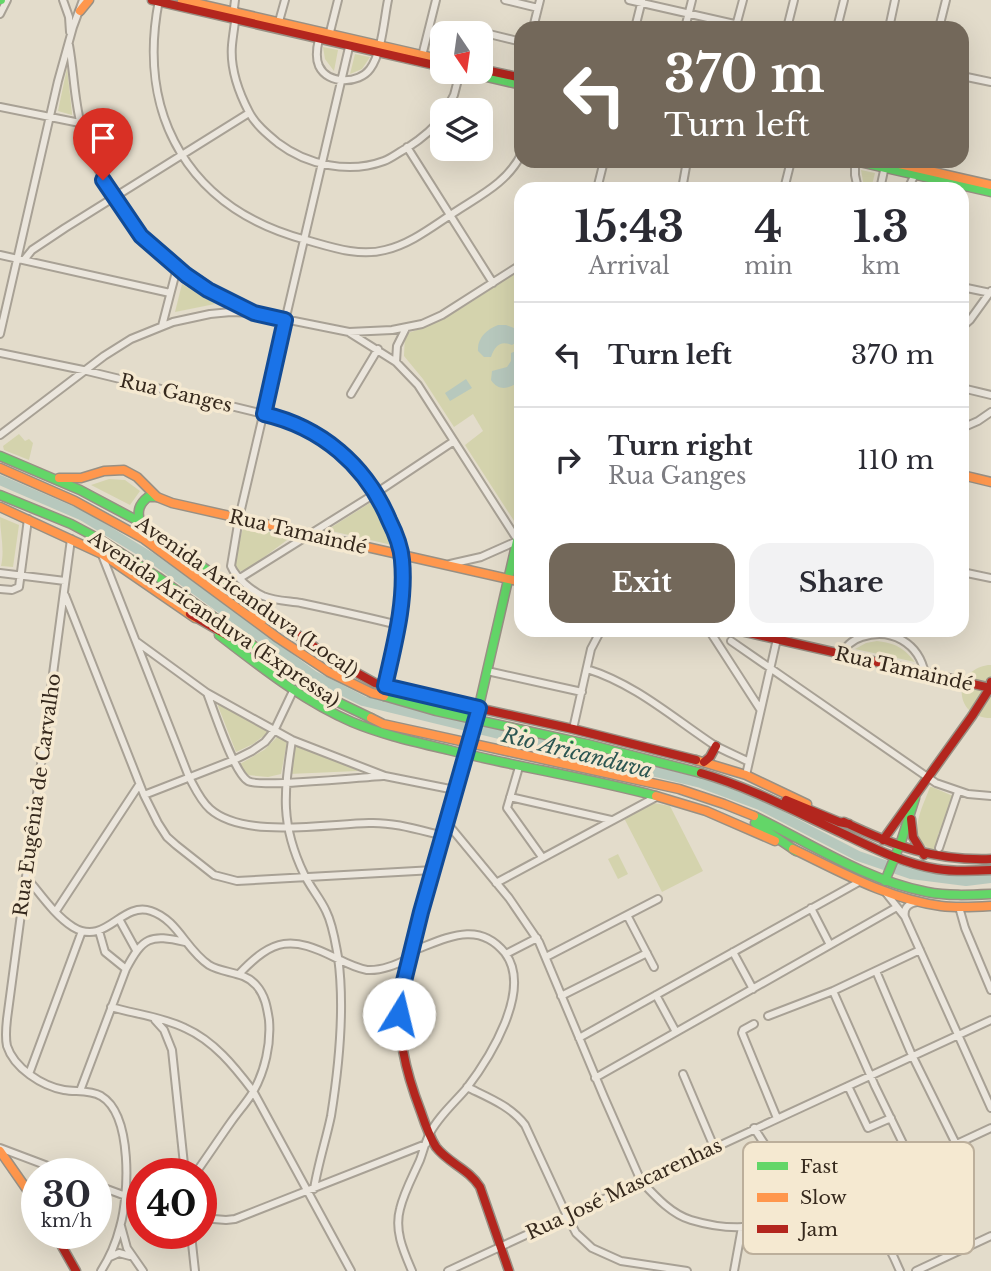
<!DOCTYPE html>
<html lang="en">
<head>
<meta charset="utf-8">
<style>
	:root { --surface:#fff; --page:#f2f2f3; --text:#2b2b33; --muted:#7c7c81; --line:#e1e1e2; --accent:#73685a }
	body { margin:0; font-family:"Libre Baskerville",serif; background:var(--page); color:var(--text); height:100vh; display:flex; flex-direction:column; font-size:26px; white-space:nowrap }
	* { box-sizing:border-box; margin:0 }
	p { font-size:23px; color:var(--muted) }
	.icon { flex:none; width:38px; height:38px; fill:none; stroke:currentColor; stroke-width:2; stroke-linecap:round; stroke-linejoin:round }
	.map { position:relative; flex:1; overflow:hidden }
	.panel { position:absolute; left:514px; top:182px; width:455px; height:455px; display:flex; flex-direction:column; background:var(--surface); border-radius:21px; box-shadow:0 7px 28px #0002 }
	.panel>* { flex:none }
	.top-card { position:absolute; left:514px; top:21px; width:455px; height:147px; border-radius:21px; box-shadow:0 7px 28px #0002; background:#73685a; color:#fff; overflow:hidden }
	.needle { width:46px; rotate:167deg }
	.buttons { position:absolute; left:430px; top:21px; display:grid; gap:14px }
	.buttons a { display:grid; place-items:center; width:63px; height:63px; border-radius:14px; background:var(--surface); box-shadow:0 7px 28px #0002; font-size:35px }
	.speed { position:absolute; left:21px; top:1158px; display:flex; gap:14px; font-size:35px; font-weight:700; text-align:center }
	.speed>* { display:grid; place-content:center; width:91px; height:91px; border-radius:50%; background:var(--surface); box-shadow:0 7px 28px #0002; line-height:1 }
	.speed small { font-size:18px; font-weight:400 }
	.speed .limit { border:10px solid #d22; background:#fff; color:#111 }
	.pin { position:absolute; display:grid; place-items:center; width:60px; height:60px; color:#fff; margin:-72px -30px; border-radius:50% 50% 50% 0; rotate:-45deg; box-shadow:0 0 7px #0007 }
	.pin .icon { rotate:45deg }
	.me { position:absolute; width:77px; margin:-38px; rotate:9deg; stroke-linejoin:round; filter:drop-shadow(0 0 5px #0008) }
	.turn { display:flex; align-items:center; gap:24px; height:147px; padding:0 35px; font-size:32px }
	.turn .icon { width:91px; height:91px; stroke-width:2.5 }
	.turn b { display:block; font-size:49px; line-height:60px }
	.eta { display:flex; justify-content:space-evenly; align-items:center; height:119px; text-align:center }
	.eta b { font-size:42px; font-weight:700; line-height:49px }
	.button { display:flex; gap:14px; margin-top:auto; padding:14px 35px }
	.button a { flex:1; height:80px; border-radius:21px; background:var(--accent); color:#fff; font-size:28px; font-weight:700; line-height:80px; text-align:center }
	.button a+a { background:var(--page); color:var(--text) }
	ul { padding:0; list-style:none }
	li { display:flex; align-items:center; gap:21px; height:105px; padding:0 35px; border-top:2px solid var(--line) }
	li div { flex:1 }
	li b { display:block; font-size:26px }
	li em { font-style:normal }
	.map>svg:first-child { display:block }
	.green { fill:#d4d3ad }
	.water { fill:#b7c8bd }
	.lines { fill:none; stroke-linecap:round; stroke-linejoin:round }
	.river { stroke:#b7c8bd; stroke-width:10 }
	.street-casing { stroke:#a8a195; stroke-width:10 }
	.fast-casing { stroke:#989084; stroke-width:11 }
	.slow-casing { stroke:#989084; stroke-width:11 }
	.jam-casing { stroke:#989084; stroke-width:11 }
	.street { stroke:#ebe6dd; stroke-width:6 }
	.fast { stroke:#63d668; stroke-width:8 }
	.slow { stroke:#ff974d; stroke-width:8 }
	.jam { stroke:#b3261e; stroke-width:8 }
	.route-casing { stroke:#114b97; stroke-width:18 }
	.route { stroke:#1a73e8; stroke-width:12 }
	.labels { text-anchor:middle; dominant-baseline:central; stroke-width:7; stroke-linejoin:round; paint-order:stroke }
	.street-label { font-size:19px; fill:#36291d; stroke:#f5e9d1 }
	.water-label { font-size:21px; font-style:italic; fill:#2c5652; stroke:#f5e9d1 }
	.key { fill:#f5e9d1; stroke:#bcaf9b; stroke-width:2 }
	.key-label { font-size:19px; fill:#36291d }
</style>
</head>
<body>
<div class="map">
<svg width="991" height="1271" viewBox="0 0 991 1271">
	<rect width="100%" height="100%" fill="#e3dccb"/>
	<!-- green -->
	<path class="green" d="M323,47L338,50L334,71L325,59Z
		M355,54L370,57L362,69L350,74Z
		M67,68L72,113V115L58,111Z
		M861,170L875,173L871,189H865L864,187Z
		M521,269V526L516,524L465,445L483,431L473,414L454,427L423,379L404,356L405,334C447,322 484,293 521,269Z
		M182,284L215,304L175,312Z
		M19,434L25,441L29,439L33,443L29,460L4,450L3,446Z
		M109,479L125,480L140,491L130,505L91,485Z
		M373,501L381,515L392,545L327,530Z
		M0,517L19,525L13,567L1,566C5,549 0,533 0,517Z
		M247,527L291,537L247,570L239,571L236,570L234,563L243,528Z
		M877,641C895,643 904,648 915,662L855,649L866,643Z
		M988,665H991V718C954,718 951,671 988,665Z
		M219,703L270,731L253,744L236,752L218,706Z
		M277,737L287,742L281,774L268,777L247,775L240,764L264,750Z
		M295,745L358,769L357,771L289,774Z
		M930,787H932L953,796L943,827L938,834L940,838L936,851C903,841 922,809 930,787Z
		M654,803L670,806L703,871L662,892L624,818Z
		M618,854L628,874L618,879L608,859Z"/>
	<!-- water -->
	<path class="water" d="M498,325H506L514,328C519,334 519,342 512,345C500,340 495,346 491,357H484L478,351C477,338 487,329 498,325Z
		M516,351L521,353V379C513,388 499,393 491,380L492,371L507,367L511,361V353Z
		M466,379L472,388L450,401L445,393Z"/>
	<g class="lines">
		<!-- river -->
		<path class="river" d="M0,480L83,516L152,558L314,676L363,701L701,783L760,805L858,856L911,874L966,881L991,878"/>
		<!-- street casing -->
		<g class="street-casing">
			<path id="street" d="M63,0L69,17L70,32
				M159,0C136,117 190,209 306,240C331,247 359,257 385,250C411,244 433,226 455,212C481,195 508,182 522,153
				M235,0L234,8L236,13C235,24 233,34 232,45C230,68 238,91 249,112C255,124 267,134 278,143C307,165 349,174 384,161C392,158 399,152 407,148C421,139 433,130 443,116
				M505,0L538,8
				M629,0L752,28
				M0,14L7,0
				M278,25L285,0
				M736,26L743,0
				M533,28L540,0
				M635,28L642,0
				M685,28L692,0
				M787,28L794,0
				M837,28L844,0
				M889,28L895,0
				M939,28L946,0
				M485,33L522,42
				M329,36L338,0
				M319,39C317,47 315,57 319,66C328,85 359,84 370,69C382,53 384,19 388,0
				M350,43L239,518L231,566C236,578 252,591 263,596C275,601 289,601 301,603C334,610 367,617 398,625
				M69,45C74,72 74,99 81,125C88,152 100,175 115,198C122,210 130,223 139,234C168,268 209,292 249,310
				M421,60L436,0
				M962,76L991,82
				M0,107L80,123
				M446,110L454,95L460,72
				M407,147L493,283
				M855,161V175L858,189
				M597,189L604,161
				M682,189L687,161
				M784,189L791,161
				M880,189L885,166
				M908,189L916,172
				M0,255L170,293
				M24,260L32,250L65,228L249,113
				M962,287L991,293
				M162,326L177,268
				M962,327L970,320L991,291
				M350,333L396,362L418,385L522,547
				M0,334L58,81L73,27L83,0
				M0,353L83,370L276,417L296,424L317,435L353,463L366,478L376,493L391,524L401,555L403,600L401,612L385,686
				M396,362L397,346L406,328
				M962,388L991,395
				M351,394L378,349
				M962,428L978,421L991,412
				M0,435L104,356L131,339L173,322L210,314L231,312L254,313L349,332L392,330L422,324L442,315L522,264
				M71,539L7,1019C6,1028 5,1037 7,1046C14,1068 42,1086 64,1090C76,1092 90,1090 101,1096C133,1115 129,1196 120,1227C116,1243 110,1257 101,1271
				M102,555L189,777C195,788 200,800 210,809C244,839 325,824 369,823C394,822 419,830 444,836
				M450,564L481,557L517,541
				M962,572L991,578
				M0,573L65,581
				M240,578L376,493L454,441
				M0,589L12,590L19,587L28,519
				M65,595L144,795L158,823L167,837L176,845L214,875L237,881L434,870
				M709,630L760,709
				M731,641L936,783L968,794L991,796
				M137,642L207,693L292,740L385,776L455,790
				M842,656C845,646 852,640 862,637C891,627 919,643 925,674
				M587,669C635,684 672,717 714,745C725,751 737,756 749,762
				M487,671L582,692
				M207,693C214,711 234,773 248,781C259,788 363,777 383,776
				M573,729L591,649L601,630
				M292,740C284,793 280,824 304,874C310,887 320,898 326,911C333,925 335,941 338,957C345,1007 339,1066 331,1116C326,1140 318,1164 314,1189
				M519,767L507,808L542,857
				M746,775L779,630
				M144,795L234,760L252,751L265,742L274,731L294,689
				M510,797L611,820
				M447,823L509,898L539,942L604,1097L641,1181C655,1196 671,1214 691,1220C711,1226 735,1229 755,1226C796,1219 837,1199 875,1182C913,1164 952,1146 991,1128
				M939,848L958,792
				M26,877C40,893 54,915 73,927C106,947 121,901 151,911C178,920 186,950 209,965C224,974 244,971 256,985C265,995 267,1007 269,1020C271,1044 265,1071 253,1092C247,1102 238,1112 231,1122C219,1139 207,1157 195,1174
				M496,883L656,797
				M886,893L905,917L991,1108
				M959,907L965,928L991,990
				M811,908L830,945
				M56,911L139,785
				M627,915L654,967
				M905,917C903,908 909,903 917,902
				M119,919L136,950
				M99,931L105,952L126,969
				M412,951C445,939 478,919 505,953C533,990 489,1059 466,1089C454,1103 437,1118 429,1135C425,1143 423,1152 420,1160C413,1176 404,1192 400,1209C394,1231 404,1252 412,1271
				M733,952L753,989
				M506,954L537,938
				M546,957L658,899
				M876,971L911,1053L956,1144
				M239,974C274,937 292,936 336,958C346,963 356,968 367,970C382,971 397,964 410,958
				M833,991L875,1086L913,1164
				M656,995L676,1032
				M561,996L647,953
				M111,1007C135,1014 163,1017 185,1028C214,1041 234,1066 253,1091L351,1271
				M768,1016L833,991L920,950
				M155,1020L164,1030L172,1050L185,1174
				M754,1024L743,1030L742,1033L777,1118
				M579,1038L859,882
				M29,1074L82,931
				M683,1074L714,1147
				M595,1078L897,907
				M848,1086L868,1128L891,1118
				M467,1087C487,1097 511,1106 525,1125L567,1216L576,1233L592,1248L621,1261L687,1271
				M80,1091L126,969C143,937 150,934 185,942
				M754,1128L782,1171L787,1217
				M0,1148L69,1174
				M925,1159L937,1185
				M808,1165L838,1199
				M96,1185L142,1202
				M911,1196L963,1171
				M807,1211C836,1215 869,1223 887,1246C893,1253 896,1263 900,1271
				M201,1218L226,1220L235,1219L426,1144
				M959,1221L970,1245
				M951,1224L966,1218
				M121,1226L127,1248L143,1271
				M191,1234L195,1271
				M110,1257L119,1253L130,1256
				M448,1271L991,1020
				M734,1271L742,1227
				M916,1271L991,1236"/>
		</g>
		<!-- fast casing -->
		<g class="fast-casing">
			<path id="fast" d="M0,0H1
				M465,72L522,85
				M855,161L991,192
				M0,456L80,490L140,522L274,618
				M0,495L71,524L101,540L158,577L321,694L371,718
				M140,522C137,511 139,504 148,497H157
				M219,635C261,667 303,701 352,722C383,735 416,742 449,750C518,767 588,778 656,796
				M384,696L436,711L587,744L701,773
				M473,732L517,541L522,538
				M754,816C810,843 865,880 927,892C948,896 969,895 991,894
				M755,823L796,851
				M885,881L901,842L915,798"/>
		</g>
		<!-- slow casing -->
		<g class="slow-casing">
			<path id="slow" d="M182,0L443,60
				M80,11L89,0
				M886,161L991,185
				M0,468L75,501L144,539L278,638L329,672L372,693L384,696
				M962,475L991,482
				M59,478H81L104,471L124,470L137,477L157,497L172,503L522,582
				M0,507L102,554L195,618
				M251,602L253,610L264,619
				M371,718L383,724L679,789L724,804L754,816
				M696,760L746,775L807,804
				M656,796L706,811L775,841
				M793,849C841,872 888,899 941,906C958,908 974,907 991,906
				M402,989L456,788L473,732
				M0,1151L37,1204"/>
		</g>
		<!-- jam casing -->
		<g class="jam-casing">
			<path id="jam" d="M152,0L443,67
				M481,69L522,78
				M190,614L230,637
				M274,618L330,658L375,683L406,692L573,729L696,760
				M736,630L991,688
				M704,762L710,757L716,746
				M701,773C752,788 798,813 846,835C875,849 905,864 937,869C955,872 973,871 991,870
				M786,800L839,822L849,824
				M911,819L913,837L924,855
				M844,822C894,846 935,861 991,859
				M883,840L972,716L990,688L991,682
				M402,989C396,1034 405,1070 421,1112C425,1124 429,1136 436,1147C448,1163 469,1169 480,1187L509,1271
				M55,1234L76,1271"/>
		</g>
		<!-- street -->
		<use href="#street" class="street"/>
		<!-- fast -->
		<use href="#fast" class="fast"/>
		<!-- slow -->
		<use href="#slow" class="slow"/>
		<!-- jam -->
		<use href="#jam" class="jam"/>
	</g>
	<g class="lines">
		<!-- route casing -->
		<g class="route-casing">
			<path id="route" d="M103,180L141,236L186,275L208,290L254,313L285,320L264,414C321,427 366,465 389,520C395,532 401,546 402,560C406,603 394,645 385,686L479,708L421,912L403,985L399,1014"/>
		</g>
		<!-- route -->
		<use href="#route" class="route"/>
	</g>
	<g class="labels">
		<!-- street labels -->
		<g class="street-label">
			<text transform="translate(176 393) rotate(13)">Rua Ganges</text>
			<text transform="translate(298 532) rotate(13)">Rua Tamaindé</text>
			<text transform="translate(247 597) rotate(35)">Avenida Aricanduva (Local)</text>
			<text transform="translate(214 619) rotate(34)">Avenida Aricanduva (Expressa)</text>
			<text transform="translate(904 669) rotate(13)">Rua Tamaindé</text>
			<text transform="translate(37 795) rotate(-82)">Rua Eugênia de Carvalho</text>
			<text transform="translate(624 1189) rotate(-25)">Rua José Mascarenhas</text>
		</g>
		<!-- water labels -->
		<g class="water-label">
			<text transform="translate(577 753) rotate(14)">Rio Aricanduva</text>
		</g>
	</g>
	<!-- legend -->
	<rect x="743" y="1142" width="231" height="112" rx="10" class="key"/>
	<rect x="757" y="1162" width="31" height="8" fill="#63d668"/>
	<rect x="757" y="1193" width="31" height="9" fill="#ff974d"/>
	<rect x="757" y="1225" width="31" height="8" fill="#b3261e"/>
	<g class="key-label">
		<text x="800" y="1173">Fast</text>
		<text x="800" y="1204">Slow</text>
		<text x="800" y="1236">Jam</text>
	</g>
</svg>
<div class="buttons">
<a><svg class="needle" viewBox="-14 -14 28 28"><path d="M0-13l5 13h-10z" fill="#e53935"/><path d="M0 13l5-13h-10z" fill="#7c7c81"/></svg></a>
<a><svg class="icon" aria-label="layers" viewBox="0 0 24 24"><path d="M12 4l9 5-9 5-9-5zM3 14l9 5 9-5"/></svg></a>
</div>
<div class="speed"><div>30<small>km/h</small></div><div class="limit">40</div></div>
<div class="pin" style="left:103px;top:180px;background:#d93025"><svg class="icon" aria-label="arrive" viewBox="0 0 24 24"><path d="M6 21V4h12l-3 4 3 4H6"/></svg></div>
<svg class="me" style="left:399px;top:1014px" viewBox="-20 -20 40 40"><circle r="19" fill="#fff"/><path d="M0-13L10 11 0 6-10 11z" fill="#1a73e8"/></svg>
<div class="top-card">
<div class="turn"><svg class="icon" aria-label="left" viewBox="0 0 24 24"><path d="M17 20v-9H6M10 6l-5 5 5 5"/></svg><div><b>370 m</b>Turn left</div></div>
</div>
<section class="panel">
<div class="eta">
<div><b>15:43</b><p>Arrival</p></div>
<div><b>4</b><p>min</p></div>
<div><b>1.3</b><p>km</p></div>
</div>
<ul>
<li><svg class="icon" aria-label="left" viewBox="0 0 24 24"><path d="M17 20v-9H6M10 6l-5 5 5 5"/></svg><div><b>Turn left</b></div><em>370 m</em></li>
<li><svg class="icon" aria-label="right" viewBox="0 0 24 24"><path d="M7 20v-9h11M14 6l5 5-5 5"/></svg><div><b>Turn right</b><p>Rua Ganges</p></div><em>110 m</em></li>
</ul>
<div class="button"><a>Exit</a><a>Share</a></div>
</section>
</div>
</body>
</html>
